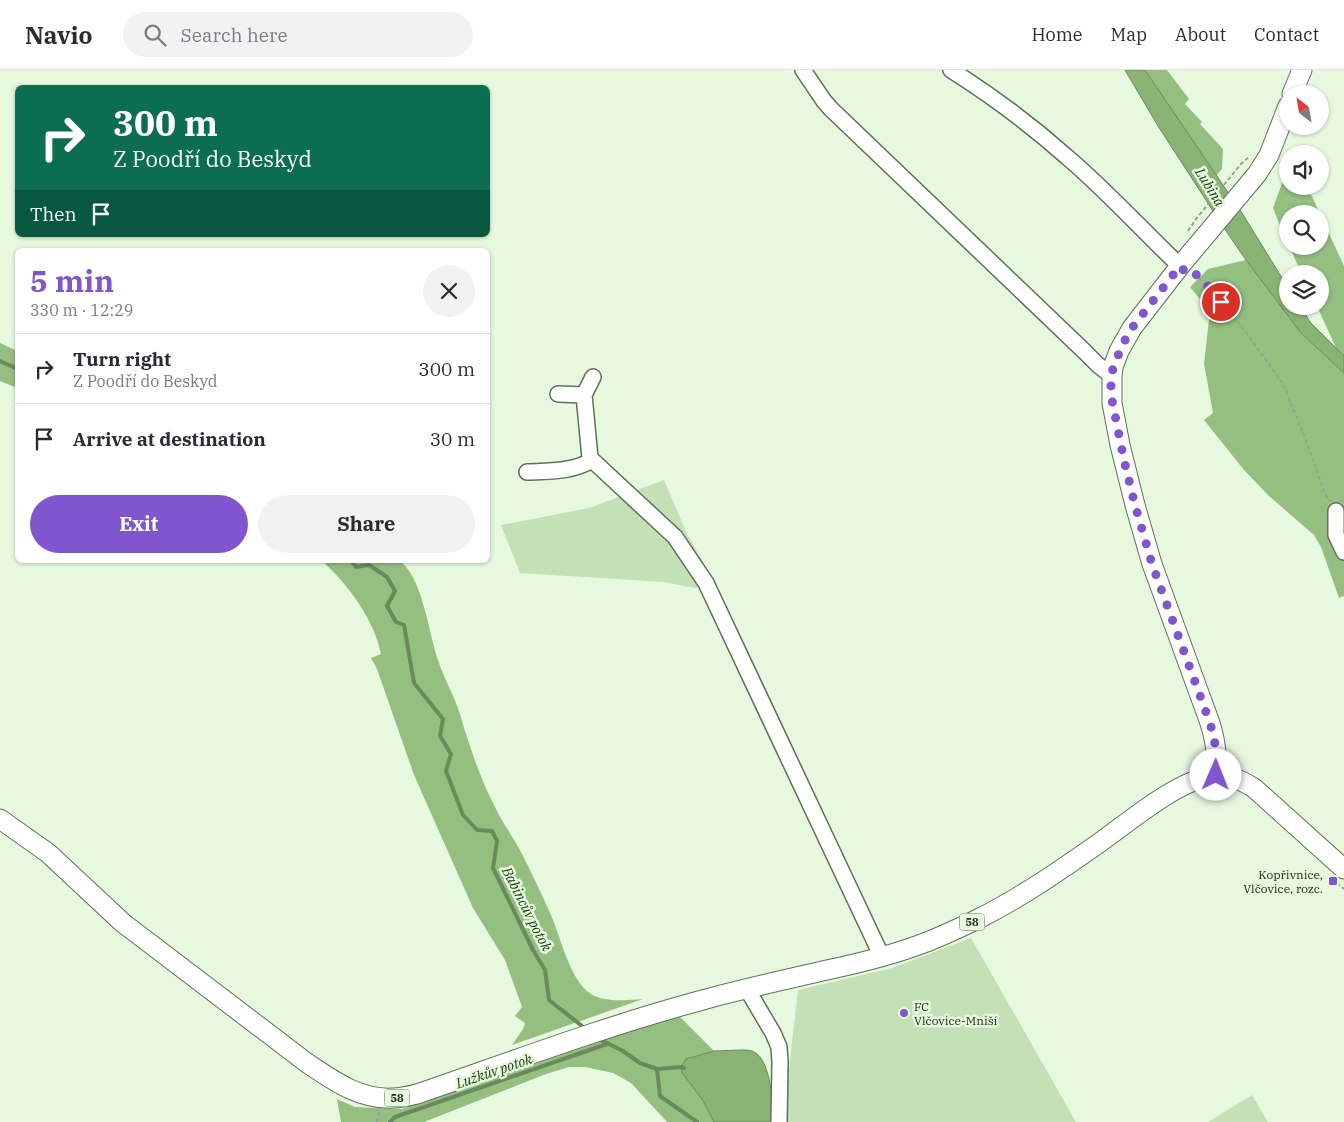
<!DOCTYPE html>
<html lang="en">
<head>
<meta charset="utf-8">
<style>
	:root { --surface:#fff; --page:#f2f2f3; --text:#2b2b33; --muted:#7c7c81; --line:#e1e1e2; --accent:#8055ce }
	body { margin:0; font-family:"IBM Plex Serif",serif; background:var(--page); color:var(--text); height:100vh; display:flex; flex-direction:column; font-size:19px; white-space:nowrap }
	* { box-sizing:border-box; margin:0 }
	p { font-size:16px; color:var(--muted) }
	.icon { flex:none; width:28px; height:28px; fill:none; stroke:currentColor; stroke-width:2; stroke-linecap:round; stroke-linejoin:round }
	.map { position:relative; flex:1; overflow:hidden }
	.panel { position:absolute; left:15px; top:178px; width:475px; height:315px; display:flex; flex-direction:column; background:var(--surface); border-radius:8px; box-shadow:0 1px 4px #0004 }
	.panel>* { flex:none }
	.hud { position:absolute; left:15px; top:15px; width:475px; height:152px; border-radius:8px; box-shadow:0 1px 4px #0004; background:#0b6e4f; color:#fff; overflow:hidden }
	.needle { width:32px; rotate:329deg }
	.buttons { position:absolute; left:1279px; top:15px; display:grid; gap:10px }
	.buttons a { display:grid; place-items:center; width:50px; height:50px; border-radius:50%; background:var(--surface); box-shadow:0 1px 4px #0004; font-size:25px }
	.pin { position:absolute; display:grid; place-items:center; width:42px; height:42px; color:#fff; margin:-21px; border:2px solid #fff; border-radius:50%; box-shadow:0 1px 5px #0007 }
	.me { position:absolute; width:55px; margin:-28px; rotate:1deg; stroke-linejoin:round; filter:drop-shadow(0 0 4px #0008) }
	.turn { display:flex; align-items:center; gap:18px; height:105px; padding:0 15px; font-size:22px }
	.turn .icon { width:65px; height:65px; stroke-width:2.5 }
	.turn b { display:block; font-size:35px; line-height:42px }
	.then { display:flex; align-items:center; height:48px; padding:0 15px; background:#0003; gap:10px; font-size:19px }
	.round { display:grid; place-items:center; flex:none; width:52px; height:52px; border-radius:26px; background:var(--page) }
	.overview { display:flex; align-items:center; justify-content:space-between; height:85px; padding:0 15px }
	h1 { font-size:30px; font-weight:700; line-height:38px; color:var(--accent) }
	.primary-button { display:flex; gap:10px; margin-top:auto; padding:10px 15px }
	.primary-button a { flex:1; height:58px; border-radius:30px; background:var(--accent); color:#fff; font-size:20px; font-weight:700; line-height:58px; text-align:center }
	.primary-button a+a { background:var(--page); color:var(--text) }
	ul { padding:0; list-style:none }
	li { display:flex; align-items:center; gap:15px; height:70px; padding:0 15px; border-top:1px solid var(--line) }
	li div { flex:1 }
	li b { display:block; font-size:19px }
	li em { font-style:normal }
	header { display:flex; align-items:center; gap:30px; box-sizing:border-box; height:70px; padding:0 25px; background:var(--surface); border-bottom:1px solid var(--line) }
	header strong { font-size:24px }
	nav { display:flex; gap:28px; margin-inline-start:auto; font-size:18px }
	.search { width:350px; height:45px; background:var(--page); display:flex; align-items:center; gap:12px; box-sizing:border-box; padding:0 18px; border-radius:28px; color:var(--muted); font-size:19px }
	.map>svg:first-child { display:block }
	.green { fill:#c3e0b6 }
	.forest { fill:#94bf80 }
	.water { fill:#88b375; stroke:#6a8a5c }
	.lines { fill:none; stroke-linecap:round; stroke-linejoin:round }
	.stream { stroke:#6a8a5c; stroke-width:4 }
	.minor-casing { stroke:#5f7058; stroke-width:18 }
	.major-casing { stroke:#5f7058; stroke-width:21 }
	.path { stroke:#96a490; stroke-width:2; stroke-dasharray:4 2.5; stroke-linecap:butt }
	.minor { stroke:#fff; stroke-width:15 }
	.major { stroke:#fff; stroke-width:19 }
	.route { stroke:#8055ce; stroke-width:9; stroke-dasharray:0 16.2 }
	.poi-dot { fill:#8055ce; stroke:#e6f9de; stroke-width:2 }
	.labels { text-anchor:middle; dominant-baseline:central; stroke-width:5; stroke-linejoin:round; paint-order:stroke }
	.shield { fill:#e6f9de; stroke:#5e695a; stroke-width:1 }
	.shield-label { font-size:11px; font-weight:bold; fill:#242b21 }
	.poi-label { font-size:12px; fill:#242b21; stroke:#e6f9de; text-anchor:end }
	.water-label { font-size:14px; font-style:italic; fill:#203d11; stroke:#e6f9de }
</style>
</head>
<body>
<header>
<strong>Navio</strong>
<div class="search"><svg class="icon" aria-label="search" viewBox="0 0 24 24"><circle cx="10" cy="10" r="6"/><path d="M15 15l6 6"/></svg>Search here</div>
<nav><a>Home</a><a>Map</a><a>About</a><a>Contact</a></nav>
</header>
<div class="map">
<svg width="1344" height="1052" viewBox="0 0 1344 1052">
	<rect width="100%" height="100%" fill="#e6f9de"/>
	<!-- green -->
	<path class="green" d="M664,410L687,464L715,514L695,518L664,512L520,503L501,455L589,438Z
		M971,868L1076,1052H783L798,920L892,898Z
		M1252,1025L1268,1052H1208Z"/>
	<!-- forest -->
	<path class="forest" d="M1145,0H1167L1189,29L1185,34L1202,52L1200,54L1223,79L1222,99L1216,106Z
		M1286,102L1287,104L1288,116H1301L1312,126L1320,144H1288L1287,173L1273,138Z
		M1320,144L1344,196V286L1336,278L1317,236H1320V204H1302L1289,176H1320Z
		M1246,190L1301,263L1344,303V526L1339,528L1321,477L1314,465L1269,426L1244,400L1204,350L1213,343L1204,294L1210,241L1190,217L1208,199Z
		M0,273L17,281V318L0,311Z
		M321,490H398C422,503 429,565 438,590C443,606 452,622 458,638C461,647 463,655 466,664C474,689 483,714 495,737C502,752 512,765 520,780C531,801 541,823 551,845C561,868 570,911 591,924C606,933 626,930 643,929L512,975L523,959L525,953L515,946L522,937L505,890L473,838L414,705L377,599L371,588L381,584C374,549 347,513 321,490Z
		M679,946L714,981L686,989L702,1029L714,1052H667L631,1013L613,1003L585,997H569L546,1004L424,1052H341L337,1029L355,1037L402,1039L623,962Z"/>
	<!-- water -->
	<path class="water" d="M1125,0H1145L1242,143L1287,216L1288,236H1300L1310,252L1344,286V303L1301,263L1246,190L1224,158L1158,56Z
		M743,980C746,980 751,980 754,982C771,990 773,1035 774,1052H714L702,1029L682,1003L681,997L686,989L714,981Z"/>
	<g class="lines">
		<!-- stream -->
		<path class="stream" d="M0,291L18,299
			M351,490L356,497L369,495L387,507L395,521L387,536L396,552L404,555L414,613L443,649L440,666L451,684L446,701L463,745L477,760L492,761L497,771L493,798L533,880L545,900L549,930L582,956
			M597,968L623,981L640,993L657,999L660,1026L697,1052
			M657,999L681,997L684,998
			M390,1052L395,1047L607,974"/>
		<!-- minor casing -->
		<g class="minor-casing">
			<path id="minor" d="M803,0L824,31L831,39L1084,281L1098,295L1112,306
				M951,0C992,26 1031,55 1067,87C1107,121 1142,160 1180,196
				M593,307L584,325L590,388L675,467L706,513L882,887
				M558,324L584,325
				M527,402C549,401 573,402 592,390
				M1336,441V465L1344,482
				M747,919L773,963L779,977L780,992L779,1052"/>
		</g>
		<!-- major casing -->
		<g class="major-casing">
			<path id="major" d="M1292,24L1302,0
				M1216,705C1217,684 1216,673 1210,653L1152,494L1135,435L1120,375L1112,333V306L1113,297L1119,281L1132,258L1180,196L1257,104L1269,85L1288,36
				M0,749L48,783L123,853L307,993C334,1011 360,1030 393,1028C401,1028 409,1026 417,1024C510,992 603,957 699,931C741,919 784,910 827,900C860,893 893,885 924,873C943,866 961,857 978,849C1022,827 1062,799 1102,771C1131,750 1176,712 1211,706C1227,703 1241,710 1254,718L1344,799"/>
		</g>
		<!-- path -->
		<path class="path" d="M1188,161L1196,149L1241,94L1250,86
			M1195,203L1242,257L1283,314L1306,370L1325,424L1330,431
			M1337,813L1344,819
			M377,1052L379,1042"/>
		<!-- minor -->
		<use href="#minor" class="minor"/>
		<!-- major -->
		<use href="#major" class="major"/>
	</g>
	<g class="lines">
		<!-- route -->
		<path class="route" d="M1216,705C1217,685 1216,673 1210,653L1152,494L1135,435L1124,390L1111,325V314L1113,297L1124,272L1132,258L1180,196L1187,204L1192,202L1200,207L1221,232"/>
	</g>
	<!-- markers -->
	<g class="poi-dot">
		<rect x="1328" y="806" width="10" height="10" rx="2.5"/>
		<circle cx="904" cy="943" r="5"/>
	</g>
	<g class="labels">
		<!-- shield labels -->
		<g class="shield">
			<rect x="959.5" y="843.5" width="25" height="17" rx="4"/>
			<rect x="384.5" y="1019.5" width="25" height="17" rx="4"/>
		</g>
		<g class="shield-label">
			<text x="972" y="852">58</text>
			<text x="397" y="1028">58</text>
		</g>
		<!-- poi labels -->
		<g class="poi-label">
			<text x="1323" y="804">Kopřivnice,<tspan x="1323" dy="14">Vlčovice, rozc.</tspan></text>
			<text x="914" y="936" text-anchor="start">FC<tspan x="914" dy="14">Vlčovice-Mniší</tspan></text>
		</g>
		<!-- water labels -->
		<g class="water-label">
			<text transform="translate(1210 117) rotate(58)">Lubina</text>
			<text transform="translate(527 839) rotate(63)">Babincův potok</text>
			<text transform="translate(494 1001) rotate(-19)">Lužkův potok</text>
		</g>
	</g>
</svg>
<div class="buttons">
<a><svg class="needle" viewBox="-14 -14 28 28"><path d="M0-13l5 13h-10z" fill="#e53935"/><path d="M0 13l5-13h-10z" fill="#7c7c81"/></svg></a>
<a><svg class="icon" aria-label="sound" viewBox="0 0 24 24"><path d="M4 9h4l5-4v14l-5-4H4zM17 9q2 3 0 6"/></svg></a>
<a><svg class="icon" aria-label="search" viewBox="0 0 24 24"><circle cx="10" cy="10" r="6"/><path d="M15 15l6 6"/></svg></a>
<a><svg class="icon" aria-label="layers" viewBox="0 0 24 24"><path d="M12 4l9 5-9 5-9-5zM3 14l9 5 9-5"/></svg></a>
</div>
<div class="pin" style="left:1221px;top:232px;background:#d93025"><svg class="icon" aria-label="arrive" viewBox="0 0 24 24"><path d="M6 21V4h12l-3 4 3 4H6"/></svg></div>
<svg class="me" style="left:1216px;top:705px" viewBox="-20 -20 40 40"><circle r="19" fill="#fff"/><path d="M0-13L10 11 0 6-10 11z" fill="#8055ce"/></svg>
<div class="hud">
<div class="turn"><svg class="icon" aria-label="right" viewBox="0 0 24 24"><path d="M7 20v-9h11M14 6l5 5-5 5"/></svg><div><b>300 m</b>Z Poodří do Beskyd</div></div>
<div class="then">Then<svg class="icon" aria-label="arrive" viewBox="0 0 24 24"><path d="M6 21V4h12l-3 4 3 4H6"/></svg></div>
</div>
<section class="panel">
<div class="overview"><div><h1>5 min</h1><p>330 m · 12:29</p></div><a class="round"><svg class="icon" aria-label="close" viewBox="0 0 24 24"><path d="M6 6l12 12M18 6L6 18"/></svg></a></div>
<ul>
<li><svg class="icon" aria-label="right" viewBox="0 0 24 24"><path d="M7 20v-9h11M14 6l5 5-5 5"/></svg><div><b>Turn right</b><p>Z Poodří do Beskyd</p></div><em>300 m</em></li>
<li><svg class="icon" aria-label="arrive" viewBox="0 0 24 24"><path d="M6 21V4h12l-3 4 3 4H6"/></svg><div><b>Arrive at destination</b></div><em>30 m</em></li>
</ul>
<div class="primary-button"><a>Exit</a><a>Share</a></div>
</section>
</div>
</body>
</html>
